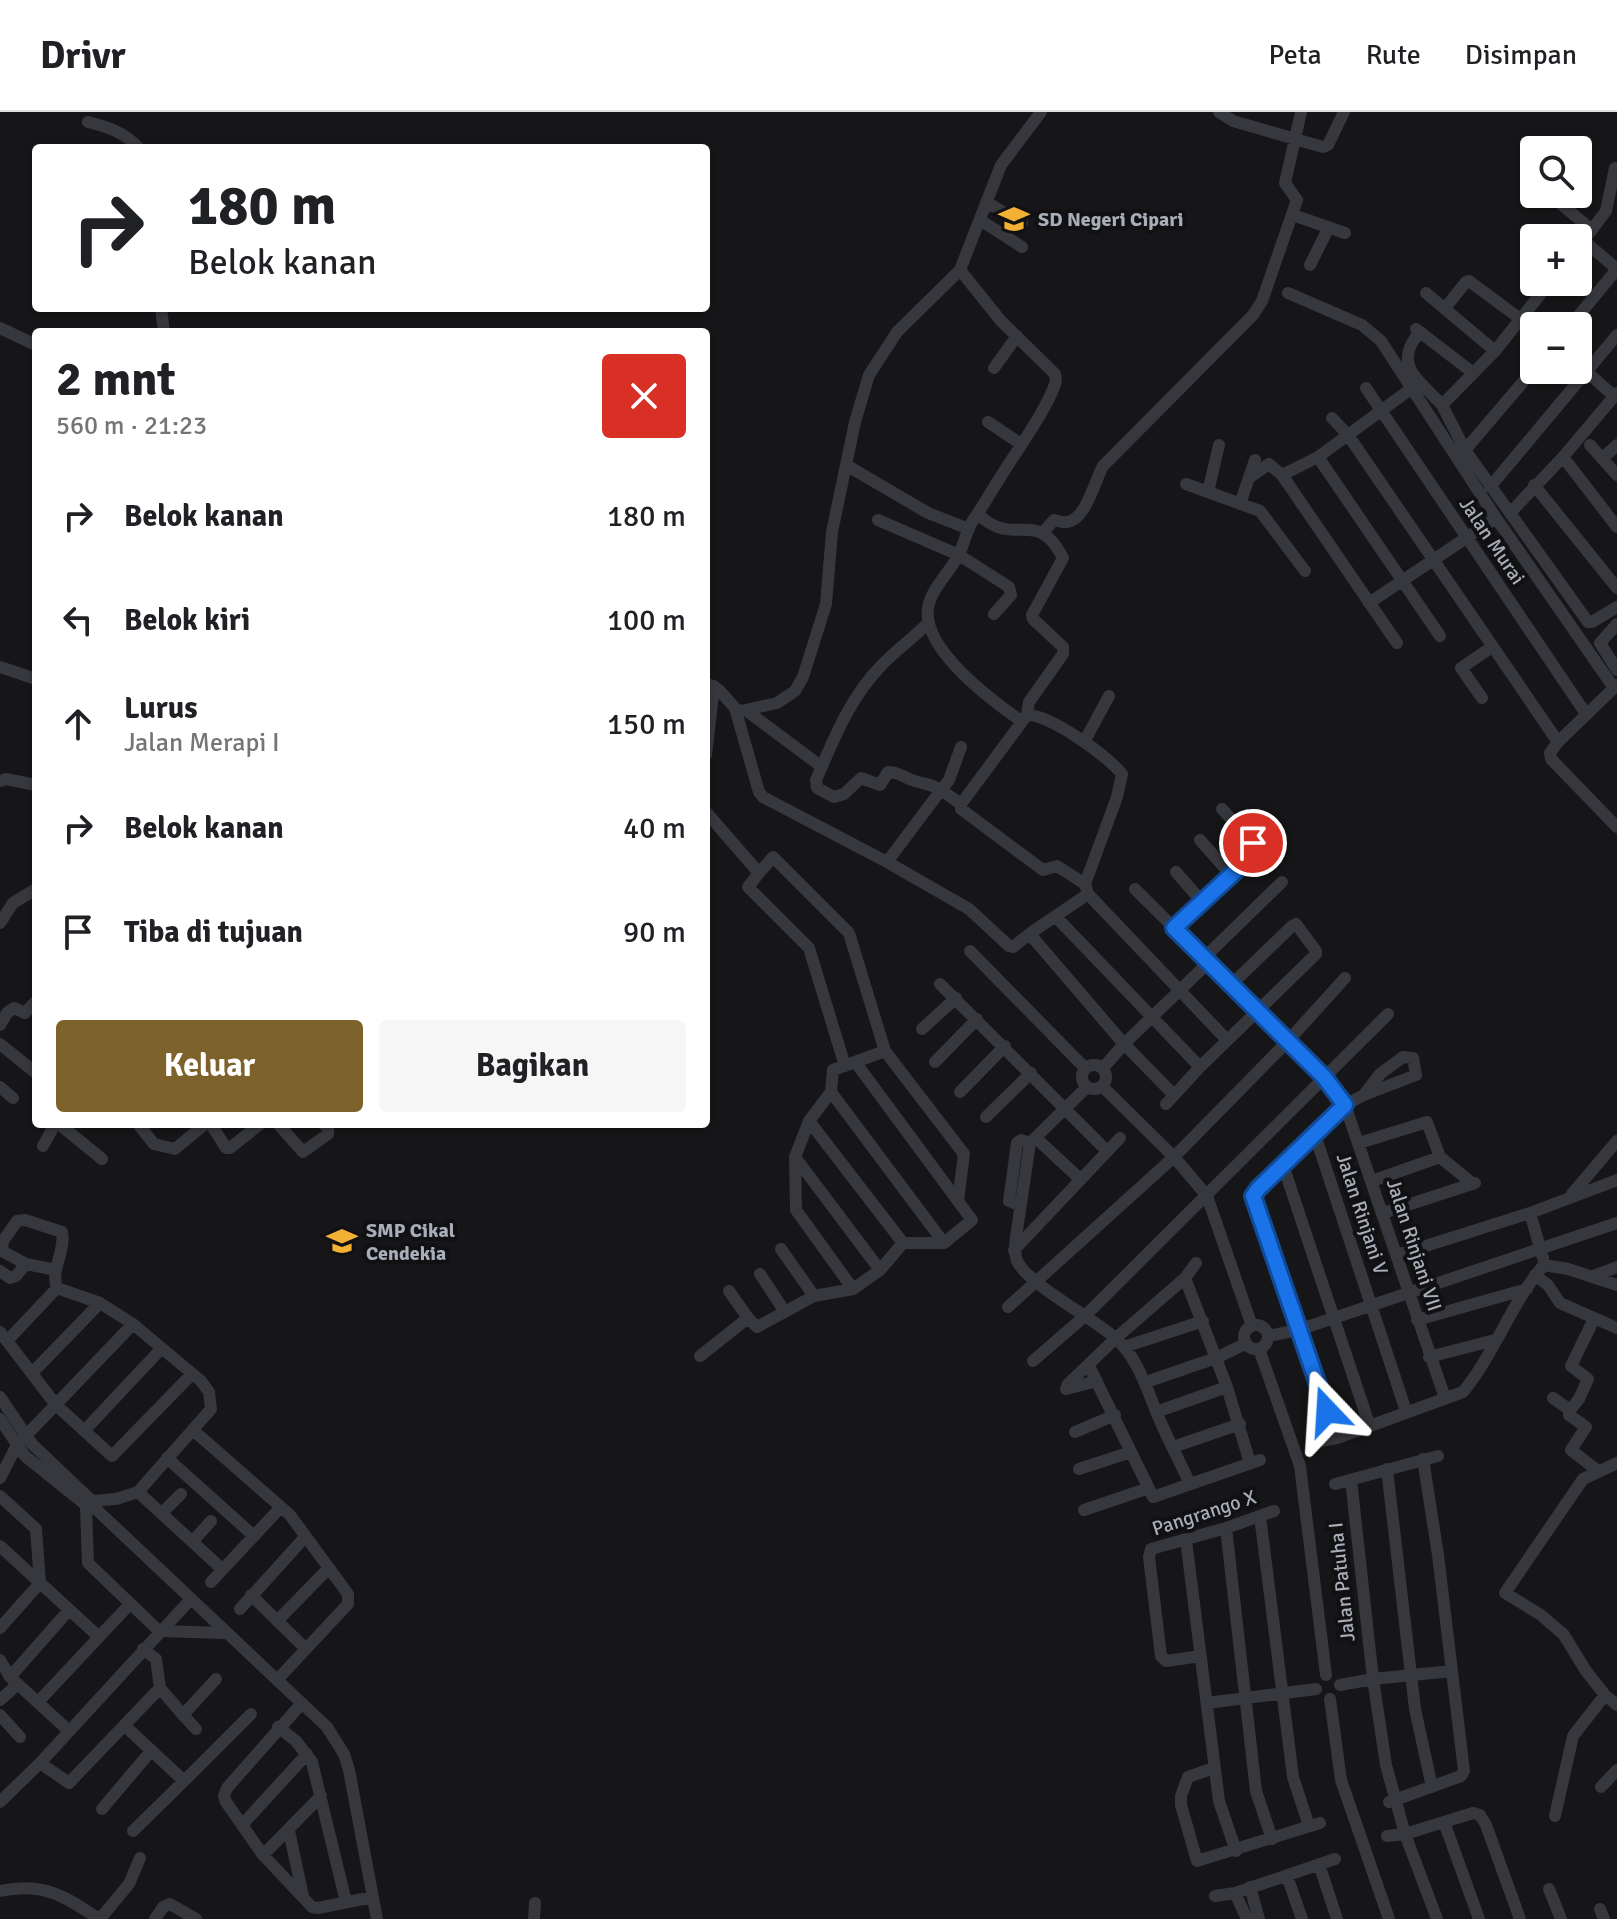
<!DOCTYPE html>
<html lang="id">
<head>
<meta charset="utf-8">
<style>
	:root { --surface:#fff; --page:#f6f6f6; --text:#202124; --muted:#757577; --line:#e0e0e0; --accent:#7e622b }
	body { margin:0; font-family:Signika,sans-serif; background:var(--page); color:var(--text); height:100vh; display:flex; flex-direction:column; font-size:30px; white-space:nowrap }
	* { box-sizing:border-box; margin:0 }
	p { font-size:26px; color:var(--muted) }
	.icon { flex:none; width:44px; height:44px; fill:none; stroke:currentColor; stroke-width:2; stroke-linecap:round; stroke-linejoin:round }
	.map { position:relative; flex:1; overflow:hidden }
	.side { position:absolute; left:32px; top:216px; width:678px; height:800px; display:flex; flex-direction:column; background:var(--surface); border-radius:8px; box-shadow:0 2px 6px #0004 }
	.side>* { flex:none }
	.banner { position:absolute; left:32px; top:32px; width:678px; height:168px; border-radius:8px; box-shadow:0 2px 6px #0004; background:#fff; color:var(--text); overflow:hidden }
	.fabs { position:absolute; left:1520px; top:24px; display:grid; gap:16px }
	.fabs a { display:grid; place-items:center; width:72px; height:72px; border-radius:8px; background:var(--surface); box-shadow:0 2px 6px #0004; font-size:40px }
	.pin { position:absolute; display:grid; place-items:center; width:68px; height:68px; color:#fff; margin:-34px; border:4px solid #fff; border-radius:50%; box-shadow:0 2px 8px #0007 }
	.me { position:absolute; width:88px; margin:-44px; rotate:340deg; stroke-linejoin:round; filter:drop-shadow(0 0 6px #0008) }
	.turn { display:flex; align-items:center; gap:28px; height:168px; padding:0 24px; font-size:36px }
	.turn .icon { width:104px; height:104px; stroke-width:2.5 }
	.turn b { display:block; font-size:56px; line-height:68px }
	.round { display:grid; place-items:center; flex:none; width:84px; height:84px; border-radius:8px; background:var(--page) }
	.overview { display:flex; align-items:center; justify-content:space-between; height:136px; padding:0 24px }
	h1 { font-size:48px; font-weight:700; line-height:60px }
	.button { display:flex; gap:16px; margin-top:auto; padding:16px 24px }
	.button a { flex:1; height:92px; border-radius:8px; background:var(--accent); color:#fff; font-size:32px; font-weight:700; line-height:92px; text-align:center }
	.button a+a { background:var(--page); color:var(--text) }
	ul { padding:0; list-style:none }
	li { display:flex; align-items:center; gap:24px; height:104px; padding:0 24px }
	li div { flex:1 }
	li b { display:block; font-size:30px }
	li em { font-style:normal }
	header { display:flex; align-items:center; gap:48px; box-sizing:border-box; height:112px; padding:0 40px; background:var(--surface); border-bottom:2px solid var(--line) }
	header strong { font-size:38px }
	nav { display:flex; gap:44px; margin-inline-start:auto; font-size:28px }
	.map>svg:first-child { display:block }
	.lines { fill:none; stroke-linecap:round; stroke-linejoin:round }
	.minor { stroke:#37383d; stroke-width:12 }
	.route-casing { stroke:#114b97; stroke-width:20 }
	.route { stroke:#1a73e8; stroke-width:14 }
	.labels { text-anchor:middle; dominant-baseline:central; stroke-width:8; stroke-linejoin:round; paint-order:stroke }
	.poi-label { font-size:20px; font-weight:bold; fill:#a8adb8; stroke:#111113; text-anchor:start }
	.street-label { font-size:20px; fill:#a8adb8; stroke:#111113 }
</style>
</head>
<body>
<header>
<strong>Drivr</strong>
<nav><a>Peta</a><a>Rute</a><a>Disimpan</a></nav>
</header>
<div class="map">
<svg width="1617" height="1807" viewBox="0 0 1617 1807">
	<rect width="100%" height="100%" fill="#161618"/>
	<g class="lines">
		<!-- minor -->
		<path class="minor" d="M1219,0L1233,9L1323,35L1328,33L1344,0
			M88,10C108,15 124,20 139,36
			M986,90L1022,111
			M1562,93L1592,118
			M1293,103L1345,121
			M980,108L1022,135
			M1584,129L1617,157
			M1578,136L1606,99L1615,56
			M1310,153L1329,115
			M960,158L1001,209L1055,262L1056,269C1048,297 1014,342 998,369C989,383 981,397 972,410C966,420 964,433 958,444C949,461 931,477 928,496C922,537 991,588 1021,609
			M1529,163L1534,168
			M1550,170L1495,239L1442,293L1465,338L1588,510H1592L1617,495
			M1288,181L1362,213L1381,229L1496,406L1614,576
			M1426,181L1495,239
			M161,196L164,220
			M1445,196L1466,170L1469,169L1534,217
			M1570,214L1617,157
			M0,216L36,233
			M1416,217L1472,260
			M1419,221C1392,253 1419,268 1442,293
			M1578,252L1614,284
			M994,256L1017,224
			M1366,276L1586,602
			M1332,306L1348,323L1558,630
			M988,310L1021,332
			M1590,333L1617,363
			M1465,338L1534,257
			M1318,345L1440,524
			M1563,345L1617,415
			M1602,347L1617,333
			M846,353L928,401L969,417
			M1282,363L1318,345L1412,276
			M1250,365L1269,352L1282,363L1397,531
			M1186,372L1260,399L1305,459
			M1534,373L1617,476
			M1490,375L1617,223
			M1208,380L1219,333
			M1240,392L1255,348
			M1510,401L1563,345L1617,281
			M979,403C1015,437 1037,394 1063,446L1032,503L1033,507L1063,535V542L1029,590L1027,603
			M878,408L959,443L1009,475L1011,483L994,502
			M1043,420L1054,408C1058,409 1063,411 1067,410C1086,408 1095,368 1103,354L1253,203L1262,189L1297,88L1285,71L1301,0
			M1369,491L1496,406
			M1617,512L1600,531L1617,558
			M0,555L36,567
			M706,571L719,578L735,596L741,599L777,591L795,579L803,565L826,492L832,420L855,310L869,263L897,220L960,158L1001,53L1041,0
			M1617,573L1558,630L1550,641L1551,647L1617,715
			M1482,586L1461,556L1492,535
			M735,596L759,680L763,685L887,750L969,797L1009,834L1013,835L1032,820
			M747,599L822,655
			M1084,630L1109,584
			M961,635L949,668L941,678L961,692
			M706,643L714,574
			M0,669L6,667L36,673
			M706,700L759,761L748,775L809,836L845,954
			M1200,728L1232,764
			M887,750L941,678C931,672 925,672 915,669C904,666 900,660 888,660L880,673L861,666L844,682L834,685L817,676L816,668C833,629 850,585 881,554C895,539 912,527 927,512
			M1176,760L1203,791
			M759,761L773,745L849,821L885,939L833,958L831,980L809,1009L795,1045L796,1098L853,1177L880,1158
			M1085,772L1057,754L1043,758L961,697V692L1027,603C1051,603 1106,643 1122,662L1117,685L1085,772L1088,782L1227,928
			M1135,777L1324,965L1345,993L1445,1286
			M1088,782L1032,820L1034,827L1124,932L1174,983
			M1056,805L1200,955
			M0,811L13,791L36,777
			M1174,816L1254,742L1256,735L1253,731L1222,697
			M970,839L1085,956
			M1204,846L1282,770
			M940,872L1107,1039
			M0,913L7,901L14,896L25,901L36,889
			M922,917L956,886
			M0,932L36,961
			M885,939L964,1042L958,1089
			M935,950L977,907
			M1082 965a12 12 0 1 1 24 0a12 12 0 1 1-24 0Z
			M1103,956L1124,932L1208,851
			M1102,974L1174,1045L1207,1084L1252,1214
			M0,975L13,986
			M1087,975L1030,1031L1016,1125C1015,1133 1014,1141 1017,1149C1029,1173 1091,1205 1114,1225C1136,1243 1146,1274 1156,1299C1166,1324 1179,1348 1190,1372
			M831,980L944,1131L972,1108L856,951
			M960,980L1005,934
			M1166,992L1200,955L1316,842V839L1296,812L1292,814L1231,873
			M986,1005L1031,961
			M809,1009L903,1131H944
			M59,1012L102,1047
			M138,1012L154,1032L175,1037L205,1012
			M211,1012L226,1036H230L260,1012
			M278,1012L303,1040L328,1022V1017L324,1012
			M1315,1023L1406,1299
			M1036,1026L1080,1067
			M1359,1031L1427,1010L1440,1045L1473,1072
			M43,1034L55,1012
			M795,1045L880,1158L903,1131
			M1283,1053L1369,1312
			M1372,1069L1440,1045
			M1572,1082L1617,1029
			M1019,1093L1009,1089L1017,1031L1021,1028L1030,1031
			M1383,1101L1475,1071
			M1530,1101L1543,1146
			M781,1137L814,1184
			M1014,1138L1120,1026
			M1397,1143L1530,1101L1617,1068
			M1544,1153L1568,1157L1617,1173
			M56,1158L26,1152L2,1139L3,1129L17,1109L25,1108L62,1120C66,1139 50,1158 57,1176L100,1191L133,1212L201,1269L209,1280L211,1297L138,1380
			M0,1159L10,1166L16,1164L26,1152
			M760,1162L785,1200
			M1535,1163L1548,1173L1560,1191L1617,1216
			M1593,1164L1617,1155
			M1185,1166L1227,1275L1250,1351
			M1008,1195L1174,1045L1287,930L1345,866
			M748,1206L757,1215L814,1184L853,1177
			M1417,1208L1527,1177
			M1244 1225a12 12 0 1 1 24 0a12 12 0 1 1-24 0Z
			M0,1220L56,1293L112,1344L191,1263
			M1268,1224L1298,1218L1617,1111
			M7,1229L57,1176
			M1124,1235L1203,1209
			M1259,1237L1300,1354L1326,1563
			M700,1244L748,1206L729,1179
			M1429,1245L1495,1228
			M1033,1249L1086,1203L1388,902
			M1089,1254L1153,1385L1260,1348
			M32,1261L100,1191
			M1146,1270L1216,1246L1245,1232
			M1066,1277L1068,1272L1116,1226L1185,1166L1196,1151
			M1066,1277L1097,1269
			M0,1285L32,1332L92,1389L98,1399L327,1615L344,1642L349,1658L377,1807
			M1553,1286L1570,1298L1569,1303L1586,1315L1571,1338L1598,1359
			M1570,1298L1579,1287L1588,1267L1571,1254L1594,1207
			M1156,1300L1227,1275
			M0,1307L25,1344L91,1397
			M84,1319L161,1237
			M194,1319L290,1403L348,1482V1492L277,1568
			M1075,1320L1115,1303
			M1337,1326L1253,1084L1345,993L1364,983L1416,963L1413,946L1403,945L1380,962L1364,983
			M1321,1329L1337,1326L1463,1280C1495,1241 1511,1191 1544,1153
			M1173,1335L1240,1312
			M167,1346L254,1424
			M1617,1351L1583,1367L1505,1481L1541,1503L1564,1523L1586,1559L1605,1583L1617,1593
			M1079,1357L1131,1340
			M1387,1357L1415,1597L1432,1675
			M0,1366L17,1333L133,1212
			M1351,1368L1373,1567L1386,1653L1405,1722L1437,1807
			M1335,1372L1438,1344
			M0,1384L36,1417L40,1471L0,1516
			M1084,1398L1146,1377
			M162,1401L181,1382
			M1260,1404L1293,1665L1309,1714
			M1226,1416L1256,1679L1272,1727
			M1186,1428L1219,1689L1236,1739
			M193,1429L211,1409
			M0,1434L99,1525
			M222,1457L138,1380L116,1387L92,1389L86,1396L88,1451L159,1519L224,1521
			M211,1470L281,1395
			M251,1483L306,1537
			M240,1497L305,1425
			M277,1509L329,1456
			M1201,1544L1166,1549L1161,1544L1149,1445L1151,1437L1226,1416L1274,1399
			M0,1548L10,1565L68,1618
			M10,1565L69,1498
			M1340,1573L1373,1567L1452,1559
			M160,1576L183,1603L216,1567
			M1330,1587L1341,1668L1389,1807
			M0,1588L18,1572
			M39,1589L129,1493
			M302,1591L227,1676L224,1684L226,1690L263,1743L312,1795L318,1796L373,1785
			M1207,1591L1316,1577
			M0,1603L20,1625
			M183,1603L196,1617
			M125,1614L184,1669L251,1602
			M278,1615L296,1629L312,1650L346,1790
			M40,1651L69,1671L160,1576L156,1547L143,1537
			M1214,1656L1188,1665L1181,1684V1693L1197,1749L1320,1711
			M1601,1675L1617,1658
			M0,1690L40,1651L190,1488
			M1389,1690L1461,1664L1464,1659L1438,1443L1423,1347
			M102,1697L151,1639
			M1555,1704L1573,1624L1605,1583
			M1444,1710L1479,1807
			M242,1713L307,1642
			M133,1719L184,1669
			M289,1719L303,1784
			M1387,1724L1405,1722L1473,1701L1480,1703L1486,1713L1520,1807
			M263,1743L321,1684
			M1319,1752L1337,1807
			M1287,1764L1302,1807
			M1250,1775L1259,1807
			M1549,1777L1561,1807
			M0,1779C43,1770 65,1784 99,1807
			M1235,1781L1247,1807
			M1215,1784L1235,1781L1335,1747
			M1600,1797L1604,1807
			M100,1807L129,1772L140,1746
			M155,1807L163,1795L170,1792L196,1807
			M534,1807L535,1791"/>
	</g>
	<g class="lines">
		<!-- route casing -->
		<g class="route-casing">
			<path id="route" d="M1253,731L1256,735L1254,742L1174,816L1324,965L1345,993L1258,1077L1253,1084L1327,1299"/>
		</g>
		<!-- route -->
		<use href="#route" class="route"/>
	</g>
	<!-- icons -->
	<defs>
		<g id="school-bare" transform="scale(2.4)"><path d="M0-5L7-2L0 1L-7-2ZM-4 1L0 2.5L4 1V4Q0 6-4 4Z" fill="#f2b134" stroke="#111113" stroke-width="2.5" paint-order="stroke"/></g>
	</defs>
	<g fill-rule="evenodd">
		<use href="#school-bare" x="1014" y="107"/>
		<use href="#school-bare" x="342" y="1129"/>
	</g>
	<g class="labels">
		<!-- poi labels -->
		<g class="poi-label">
			<text x="1038" y="107">SD Negeri Cipari</text>
			<text x="366" y="1118">SMP Cikal<tspan x="366" dy="23">Cendekia</tspan></text>
		</g>
		<!-- street labels -->
		<g class="street-label">
			<text transform="translate(1492 429) rotate(56)">Jalan Murai</text>
			<text transform="translate(1362 1102) rotate(72)">Jalan Rinjani V</text>
			<text transform="translate(1414 1133) rotate(72)">Jalan Rinjani VII</text>
			<text transform="translate(1204 1401) rotate(-18)">Pangrango X</text>
			<text transform="translate(1342 1470) rotate(-96)">Jalan Patuha I</text>
		</g>
	</g>
</svg>
<div class="fabs">
<a><svg class="icon" aria-label="search" viewBox="0 0 24 24"><circle cx="10" cy="10" r="6"/><path d="M15 15l6 6"/></svg></a>
<a>+</a>
<a>−</a>
</div>
<div class="pin" style="left:1253px;top:731px;background:#d93025"><svg class="icon" aria-label="arrive" viewBox="0 0 24 24"><path d="M6 21V4h12l-3 4 3 4H6"/></svg></div>
<svg class="me" style="left:1327px;top:1299px" viewBox="-20 -20 40 40"><path d="M0-17L14 15 0 8-14 15z" fill="#1a73e8" stroke="#fff" stroke-width="4"/></svg>
<div class="banner">
<div class="turn"><svg class="icon" aria-label="right" viewBox="0 0 24 24"><path d="M7 20v-9h11M14 6l5 5-5 5"/></svg><div><b>180 m</b>Belok kanan</div></div>
</div>
<section class="side">
<div class="overview"><div><h1>2 mnt</h1><p>560 m · 21:23</p></div><a class="round" style="background:#d93025;color:#fff"><svg class="icon" aria-label="close" viewBox="0 0 24 24"><path d="M6 6l12 12M18 6L6 18"/></svg></a></div>
<ul>
<li><svg class="icon" aria-label="right" viewBox="0 0 24 24"><path d="M7 20v-9h11M14 6l5 5-5 5"/></svg><div><b>Belok kanan</b></div><em>180 m</em></li>
<li><svg class="icon" aria-label="left" viewBox="0 0 24 24"><path d="M17 20v-9H6M10 6l-5 5 5 5"/></svg><div><b>Belok kiri</b></div><em>100 m</em></li>
<li><svg class="icon" aria-label="ahead" viewBox="0 0 24 24"><path d="M12 20V5M6 11l6-6 6 6"/></svg><div><b>Lurus</b><p>Jalan Merapi I</p></div><em>150 m</em></li>
<li><svg class="icon" aria-label="right" viewBox="0 0 24 24"><path d="M7 20v-9h11M14 6l5 5-5 5"/></svg><div><b>Belok kanan</b></div><em>40 m</em></li>
<li><svg class="icon" aria-label="arrive" viewBox="0 0 24 24"><path d="M6 21V4h12l-3 4 3 4H6"/></svg><div><b>Tiba di tujuan</b></div><em>90 m</em></li>
</ul>
<div class="button"><a>Keluar</a><a>Bagikan</a></div>
</section>
</div>
</body>
</html>
